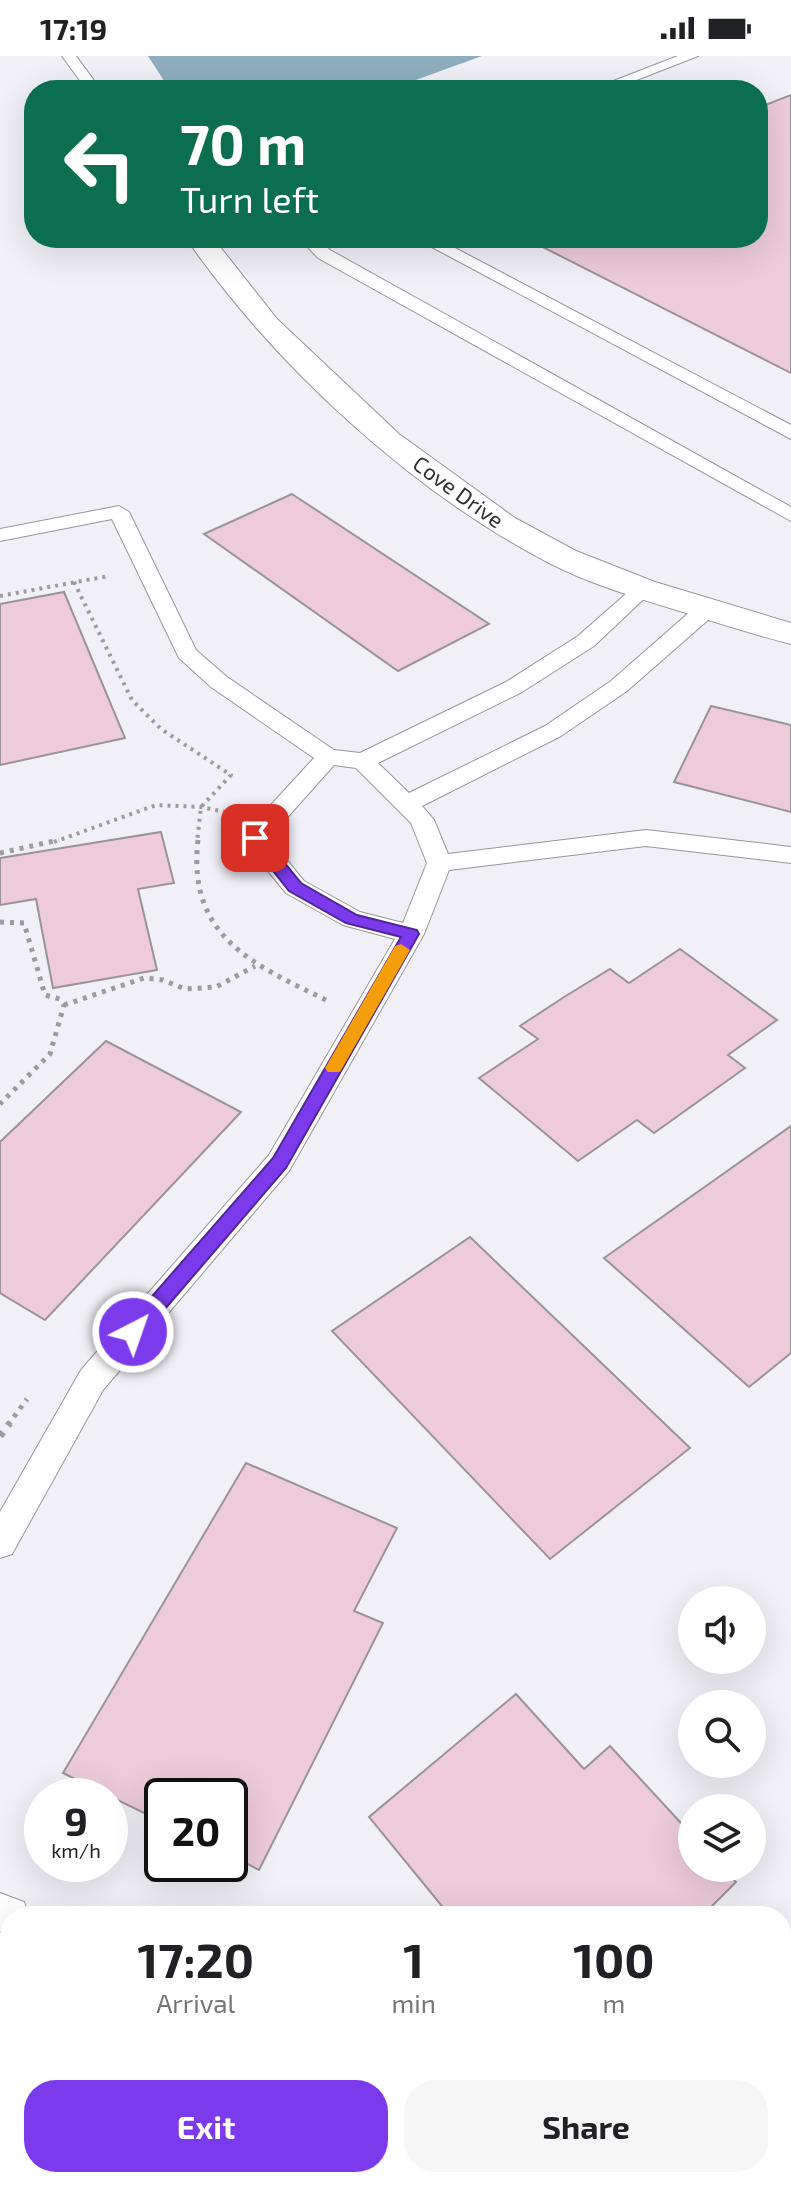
<!DOCTYPE html>
<html lang="en">
<head>
<meta charset="utf-8">
<style>
	:root { --surface:#fff; --page:#f6f6f6; --text:#202124; --muted:#757577; --accent:#7c3aed }
	body { margin:0; font-family:"Exo 2",sans-serif; background:var(--page); color:var(--text); height:100vh; display:flex; flex-direction:column; font-size:30px; white-space:nowrap }
	* { box-sizing:border-box; margin:0 }
	p { font-size:26px; color:var(--muted) }
	.icon { flex:none; width:44px; height:44px; fill:none; stroke:currentColor; stroke-width:2; stroke-linecap:round; stroke-linejoin:round }
	.map { position:relative; flex:1; overflow:hidden }
	.sheet { position:absolute; left:0px; top:1850px; width:792px; height:282px; display:flex; flex-direction:column; background:var(--surface); border-radius:32px 32px 0 0; box-shadow:0 8px 32px #0002 }
	.sheet>* { flex:none }
	.guide { position:absolute; left:24px; top:24px; width:744px; height:168px; border-radius:32px; box-shadow:0 8px 32px #0002; background:#0b6e4f; color:#fff; overflow:hidden }
	.buttons { position:absolute; left:678px; top:1530px; display:grid; gap:16px }
	.buttons a { display:grid; place-items:center; width:88px; height:88px; border-radius:50%; background:var(--surface); box-shadow:0 8px 32px #0002; font-size:40px }
	.speed { position:absolute; left:24px; top:1722px; display:flex; gap:16px; font-size:40px; font-weight:700; text-align:center }
	.speed>* { display:grid; place-content:center; width:104px; height:104px; border-radius:50%; background:var(--surface); box-shadow:0 8px 32px #0002; line-height:1 }
	.speed small { font-size:20px; font-weight:400 }
	.speed .limit { border:4px solid #111; border-radius:12px; background:#fff; color:#111 }
	.pin { position:absolute; display:grid; place-items:center; width:68px; height:68px; color:#fff; margin:-34px; border-radius:16px; box-shadow:0 4px 12px #0006 }
	.me { position:absolute; width:88px; margin:-44px; rotate:41deg; stroke-linejoin:round; filter:drop-shadow(0 0 6px #0008) }
	.turn { display:flex; align-items:center; gap:28px; height:168px; padding:0 24px; font-size:36px }
	.turn .icon { width:104px; height:104px; stroke-width:2.5 }
	.turn b { display:block; font-size:56px; line-height:68px }
	.eta { display:flex; justify-content:space-evenly; align-items:center; height:136px; text-align:center }
	.eta b { font-size:48px; font-weight:700; line-height:56px }
	.primary-button { display:flex; gap:16px; margin-top:auto; padding:16px 24px }
	.primary-button a { flex:1; height:92px; border-radius:32px; background:var(--accent); color:#fff; font-size:32px; font-weight:700; line-height:92px; text-align:center }
	.primary-button a+a { background:var(--page); color:var(--text) }
	.status { display:flex; justify-content:space-between; align-items:center; height:56px; padding:0 40px; background:var(--surface); direction:ltr }
	.status svg { height:22px; fill:currentColor }
	.map>svg:first-child { display:block }
	.water { fill:#8eaebf }
	.building { fill:#edcbda; stroke:#9b9497; stroke-width:2 }
	.lines { fill:none; stroke-linecap:round; stroke-linejoin:round }
	.service-casing { stroke:#98969c; stroke-width:2 }
	.minor-casing { stroke:#98969c; stroke-width:2 }
	.path-far2 { stroke:#9c9ba0; stroke-width:4; stroke-dasharray:3 5; stroke-linecap:butt }
	.path-far1 { stroke:#9c9ba0; stroke-width:5; stroke-dasharray:4 6; stroke-linecap:butt }
	.path { stroke:#9c9ba0; stroke-width:7; stroke-dasharray:5 8; stroke-linecap:butt }
	.service { fill:#fff; fill-rule:evenodd }
	.minor { fill:#fff; fill-rule:evenodd }
	.route { fill:#7c3aed; stroke:#51269a; stroke-width:2 }
	.slow { fill:#f59e0b }
	.labels { text-anchor:middle; dominant-baseline:central; stroke-width:6; stroke-linejoin:round; paint-order:stroke }
	.far-street-label { font-size:22px; fill:#303032; stroke:#fff }
</style>
</head>
<body>
<div class="status"><b>17:19</b><svg viewBox="0 0 49 12"><path d="M0 12V9h3v3zM5 12V6h3v6zM10 12V3h3v9zM15 12V0h3v12zM26 1h20v11H26zM47 4h2v5h-2z"/></svg></div>
<div class="map">
<svg width="791" height="2131" viewBox="0 0 791 2131">
	<rect width="100%" height="100%" fill="#f2f0f7"/>
	<!-- water -->
	<path class="water" d="M148,0H482L388,34H170Z"/>
	<!-- building -->
	<path class="building" d="M791,39V317L525,182H758V52Z
		M292,438L489,568L398,615L204,478Z
		M64,536L125,682L0,709V548Z
		M711,650L791,669V756L674,726Z
		M161,776L174,827L138,833L157,914L53,932L36,843L0,849V802Z
		M680,893L777,964L728,999L745,1012L654,1077L637,1064L578,1105L479,1022L538,983L520,970L564,941L610,913L629,927Z
		M106,985L241,1056L45,1264L0,1237V1086Z
		M791,1070V1297L749,1331L604,1202Z
		M470,1181L690,1392L550,1503L332,1275Z
		M246,1407L397,1472L354,1555L383,1567L259,1814L230,1799V1740H162V1766L63,1717Z
		M516,1638L584,1713L610,1690L692,1779V1812H722L736,1826L712,1850L721,1860H450L369,1761Z
		M782,1927L791,1937V1945L782,1954Z"/>
	<g class="lines">
		<!-- service casing -->
		<g class="service-casing">
			<path id="service" d="M62,0H76L101,34H87Z
				M678,0H698L611,34H590Z
				M309,182H326L322,187L330,194L791,451V465L318,202L305,188Z
				M415,182H436L791,369V383Z
				M119,450L129,456L196,594L227,621L334,694L360,697L506,626L578,580L636,529H650L654,533L650,537L594,590L522,636L378,707L409,737L545,670L611,625L700,547H716L719,552L716,557L627,635L561,680L422,750L434,764L448,798L646,774L791,791V807L646,790L449,814L424,878L289,1115L103,1334L12,1498L0,1502V1456L81,1314L269,1099L395,883L343,869L286,837L246,788L243,782L246,776L314,702L211,631L179,602L112,463L0,485V473ZM334,709L356,712L411,767L427,807L403,867L360,856L304,825L269,782Z
				M0,1837L24,1846L29,1860H10V1879L0,1875Z
				M356,2122H398L402,2131H360Z"/>
		</g>
		<!-- minor casing -->
		<g class="minor-casing">
			<path id="minor" d="M186,182H213L277,263L399,378L515,462L576,495L655,526L791,567V588C756,579 721,568 686,557C641,543 592,529 549,507C412,436 274,309 186,182Z"/>
		</g>
		<!-- path-far2 -->
		<path class="path-far2" d="M74,526L132,644L161,673L231,719L201,751L197,786
			M0,540L109,520
			M54,786L156,749L201,751L225,756"/>
		<!-- path-far1 -->
		<path class="path-far1" d="M198,784C187,880 252,908 326,944
			M0,797L59,784
			M0,866L24,867L45,939L60,943L64,949L50,998L0,1048
			M64,949L144,922L163,924L185,933L216,931L255,910
			M8,1369L27,1343"/>
		<!-- path -->
		<path class="path" d="M0,1380L10,1367"/>
		<!-- service -->
		<use href="#service" class="service"/>
		<!-- minor -->
		<use href="#minor" class="minor"/>
	</g>
	<!-- route -->
	<path class="route" d="M255,777L261,778L301,827L357,859L417,874L419,878L286,1112L140,1282L133,1284L126,1282L123,1276L126,1270L273,1102L401,881L346,867L289,835L247,782Z"/>
	<!-- slow -->
	<path class="slow" d="M401,888L410,894L340,1016H328L325,1012L328,1007L395,890Z"/>
	<g class="labels">
		<!-- far-street labels -->
		<g class="far-street-label">
			<text transform="translate(459 435) rotate(36)">Cove Drive</text>
		</g>
	</g>
</svg>
<div class="buttons">
<a><svg class="icon" aria-label="sound" viewBox="0 0 24 24"><path d="M4 9h4l5-4v14l-5-4H4zM17 9q2 3 0 6"/></svg></a>
<a><svg class="icon" aria-label="search" viewBox="0 0 24 24"><circle cx="10" cy="10" r="6"/><path d="M15 15l6 6"/></svg></a>
<a><svg class="icon" aria-label="layers" viewBox="0 0 24 24"><path d="M12 4l9 5-9 5-9-5zM3 14l9 5 9-5"/></svg></a>
</div>
<div class="speed"><div>9<small>km/h</small></div><div class="limit">20</div></div>
<div class="pin" style="left:255px;top:782px;background:#d93025"><svg class="icon" aria-label="arrive" viewBox="0 0 24 24"><path d="M6 21V4h12l-3 4 3 4H6"/></svg></div>
<svg class="me" style="left:133px;top:1276px" viewBox="-20 -20 40 40"><circle r="17" fill="#7c3aed" stroke="#fff" stroke-width="3"/><path d="M0-11L8 9 0 5-8 9z" fill="#fff"/></svg>
<div class="guide">
<div class="turn"><svg class="icon" aria-label="left" viewBox="0 0 24 24"><path d="M17 20v-9H6M10 6l-5 5 5 5"/></svg><div><b>70 m</b>Turn left</div></div>
</div>
<section class="sheet">
<div class="eta">
<div><b>17:20</b><p>Arrival</p></div>
<div><b>1</b><p>min</p></div>
<div><b>100</b><p>m</p></div>
</div>
<div class="primary-button"><a>Exit</a><a>Share</a></div>
</section>
</div>
</body>
</html>
